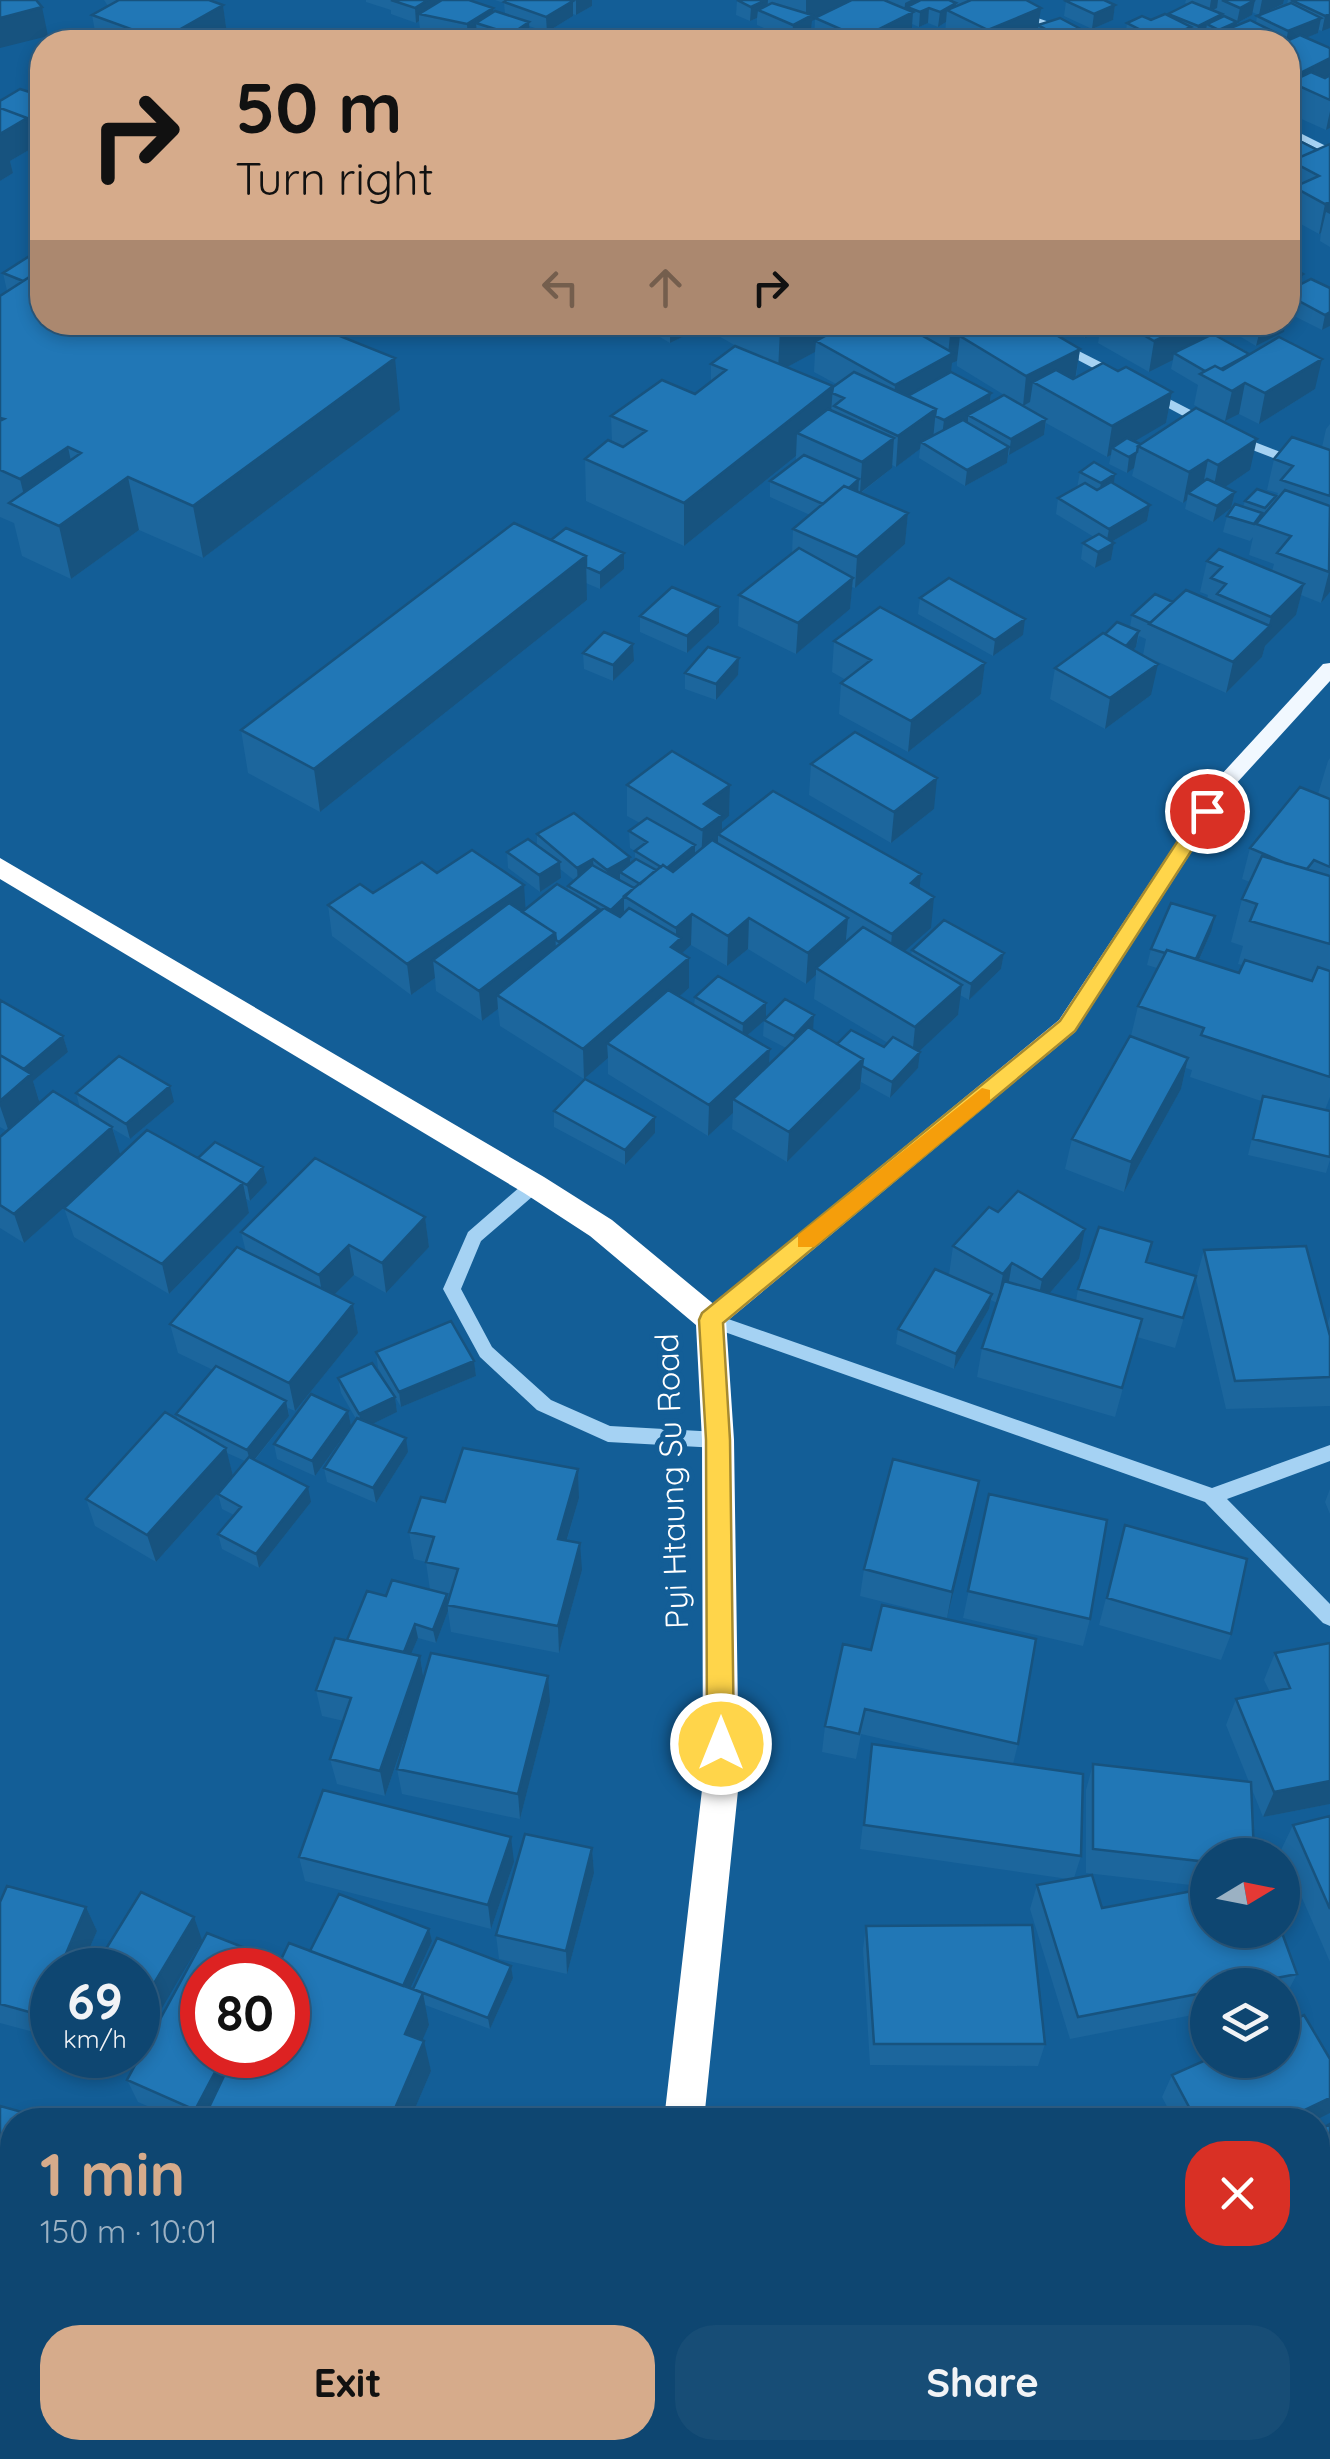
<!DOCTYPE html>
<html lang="en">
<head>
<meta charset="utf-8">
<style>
	:root { --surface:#0e4671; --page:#174d76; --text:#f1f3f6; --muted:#9bb1c3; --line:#2e5e84; --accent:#d6ab8b }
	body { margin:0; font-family:Quicksand,sans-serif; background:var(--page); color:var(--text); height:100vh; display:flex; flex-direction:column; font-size:38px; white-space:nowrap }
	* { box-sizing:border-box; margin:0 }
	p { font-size:32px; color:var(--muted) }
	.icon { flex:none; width:55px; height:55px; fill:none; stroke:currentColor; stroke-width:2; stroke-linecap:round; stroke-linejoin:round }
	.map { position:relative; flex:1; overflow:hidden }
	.panel { position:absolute; left:0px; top:2108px; width:1330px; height:352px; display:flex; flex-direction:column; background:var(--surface); border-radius:40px 40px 0 0; box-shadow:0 5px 15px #0003,0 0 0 2px var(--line) }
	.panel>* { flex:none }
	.guide { position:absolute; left:30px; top:30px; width:1270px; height:305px; border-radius:40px; box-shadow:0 5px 15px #0003,0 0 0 2px var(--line); background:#d6ab8b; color:#111; overflow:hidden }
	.needle { width:65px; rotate:80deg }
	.controls { position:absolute; left:1190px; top:1838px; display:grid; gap:20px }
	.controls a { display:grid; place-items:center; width:110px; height:110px; border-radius:50%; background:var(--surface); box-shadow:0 5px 15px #0003,0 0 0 2px var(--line); font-size:50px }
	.speed { position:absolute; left:30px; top:1948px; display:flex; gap:20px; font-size:50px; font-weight:700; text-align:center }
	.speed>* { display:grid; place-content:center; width:130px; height:130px; border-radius:50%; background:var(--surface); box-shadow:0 5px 15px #0003,0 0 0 2px var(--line); line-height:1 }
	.speed small { font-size:25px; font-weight:400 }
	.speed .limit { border:15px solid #d22; background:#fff; color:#111 }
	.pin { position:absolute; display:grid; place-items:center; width:85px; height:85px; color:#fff; margin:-42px; border:5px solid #fff; border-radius:50%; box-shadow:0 2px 10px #0007 }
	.me { position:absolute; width:110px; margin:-55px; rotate:0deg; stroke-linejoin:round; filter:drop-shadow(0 0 8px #0008) }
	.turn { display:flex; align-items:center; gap:35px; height:210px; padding:0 40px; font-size:45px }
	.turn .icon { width:130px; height:130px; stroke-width:2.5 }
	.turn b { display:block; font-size:70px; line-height:85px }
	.lanes { display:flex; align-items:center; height:95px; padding:0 40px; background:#0003; justify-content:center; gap:50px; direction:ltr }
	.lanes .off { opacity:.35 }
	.round { display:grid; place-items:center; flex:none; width:105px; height:105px; border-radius:40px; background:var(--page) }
	.head { display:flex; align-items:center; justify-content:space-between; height:170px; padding:0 40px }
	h1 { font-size:60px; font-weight:700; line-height:75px; color:var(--accent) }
	.cta { display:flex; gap:20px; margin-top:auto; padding:20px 40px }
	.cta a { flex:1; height:115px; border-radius:40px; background:var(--accent); color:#111; font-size:40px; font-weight:700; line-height:115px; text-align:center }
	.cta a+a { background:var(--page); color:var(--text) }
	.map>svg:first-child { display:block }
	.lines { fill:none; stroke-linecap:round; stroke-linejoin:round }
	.minor { fill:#a5d2f3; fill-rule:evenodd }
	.major { fill:#f1f8ff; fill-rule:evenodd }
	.highway { fill:#fff; fill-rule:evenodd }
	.wall { fill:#1c669d; fill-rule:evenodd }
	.shaded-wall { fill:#17537f }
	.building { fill:#2177b6; stroke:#17537f; stroke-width:2.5 }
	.route { fill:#ffd54a; stroke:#a68a30; stroke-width:2.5 }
	.slow { fill:#f59e0b }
	.labels { text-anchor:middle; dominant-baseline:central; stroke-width:10; stroke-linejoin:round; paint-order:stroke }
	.street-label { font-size:32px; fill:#fff; stroke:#135e97 }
</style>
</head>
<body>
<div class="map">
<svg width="1330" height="2459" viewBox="0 0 1330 2459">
	<rect width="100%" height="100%" fill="#135e97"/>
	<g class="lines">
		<!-- minor -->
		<path class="minor" d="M971,0H986L1107,42H1093Z
			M1288,127L1330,148V155L1288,134Z
			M1061,342L1122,373L1124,376L1114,379L1057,349L1055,346Z
			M1150,389L1210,420L1212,423L1202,426L1146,396V390Z
			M1234,434L1330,471V480L1229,441L1228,438Z
			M534,1178L540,1180L543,1185L540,1190L481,1241L461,1289L492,1347L551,1400L610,1426L718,1432L725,1434L727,1440L725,1446L718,1448L608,1442L537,1410L480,1357L443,1289L468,1232L528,1180Z
			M711,1313L1212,1488L1330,1445V1461L1227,1499L1330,1604V1626L1323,1623L1205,1502L705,1325L702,1320L705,1315Z
			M625,2448H649L653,2459H629Z"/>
		<!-- major -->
		<path class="major" d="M1330,663V681L1234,786L1075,1032L720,1327H702L698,1320L702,1313L1059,1020L1220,776L1323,664Z"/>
		<!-- highway -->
		<path class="highway" d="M0,858L544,1177L612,1220L722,1311L726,1320L734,1440L739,1781L704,2120H664L703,1781L702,1440L696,1325L590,1236L524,1193L0,879Z
			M576,2448H618L615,2459H573Z"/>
	</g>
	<!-- wall -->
	<path class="wall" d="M104,0H209L223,5L227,34L211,42H97L92,15L108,6Z
		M366,0H469L493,12L505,14L504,3L495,0H592V6L576,15L573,14V16L547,32L529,26L530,37L522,42H489L477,38V34L468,39L420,29L419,21L416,23L391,14V10L366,2Z
		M737,0H884L888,2V0H1026L1039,25L1105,42H908L945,33L946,22L938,27L928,23L919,27L912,24L911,41L907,42H814L815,19L812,21L811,30L792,40L757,25V18L750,21L736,15Z
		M1186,0H1284L1283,4L1259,15L1252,12V15L1237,23L1236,26L1256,23L1257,16L1287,4L1288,0H1330L1322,31L1319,30L1318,33L1307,37L1328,47L1330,46V128L1326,130L1288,113V42H1197L1204,39L1205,36L1195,41L1189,39L1188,42H1135L1125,38L1127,23L1151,20L1167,16L1168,14L1188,4L1185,3Z
		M1066,1L1115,5L1113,20L1092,29L1064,16Z
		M42,74V131L32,138L34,147L10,161L13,173L0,181V101L35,94L32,80Z
		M1288,134L1293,136L1291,141L1317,150L1330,144V247L1320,241L1321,233L1319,234L1288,217L1293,195L1288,192Z
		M1288,266L1303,274L1300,285L1311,279L1330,326L1322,330L1288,313Z
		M3,273L400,410L203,558L139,530L71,579L22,556L14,523L0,517V296L7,291Z
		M635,322H1009L1015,327L1080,349L1076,378L1118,371L1172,392L1166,423L1134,441L1140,444L1250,470L1225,487L1235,492L1231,508L1213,522L1185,509L1187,500L1183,503L1132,476L1134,468L1127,473L1109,464L1111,455L1107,457L1046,423L1044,435L1008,455L1007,463L965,486L919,458L920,449L896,467L892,465V468L861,493L908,513L905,544L855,588L852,587L850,609L796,654L738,626L739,595L792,553L793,529L810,515L770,497V481L796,462V456L684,546L586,501L585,459L612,442L611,416L695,394L711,382V364L736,346L703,327L670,343ZM815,352L814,372L836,384L833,386L787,367ZM957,361V366L1014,401L990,403L991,393L951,372L952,363Z
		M1059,322H1286L1284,332L1256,346L1221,325L1219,336L1315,389L1259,424L1239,414L1225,421L1194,405L1198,385L1171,369L1173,360L1149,372L1098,343L1100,331L1085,338Z
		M1330,424V592L1321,603L1301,595L1296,615L1265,646L1262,657L1226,693L1143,655L1146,639L1139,636L1136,647L1134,650L1151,695L1105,729L1050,699L1055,668L1105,634L1130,627L1132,615L1173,602L1207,599L1208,595L1200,592L1207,561L1272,571L1274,564L1249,555L1253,537L1250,541L1223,532L1227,516L1243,507L1245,501L1276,496L1275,501L1278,493L1267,490L1274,459L1322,447L1326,429Z
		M1080,472L1114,483L1150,505L1147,521L1111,542L1114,543L1111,560L1095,568L1081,559L1083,543L1094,537L1056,514L1058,498L1077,488Z
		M551,540L624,553V569L600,589L586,583L587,600L320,812L248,773L241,730Z
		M920,598L1023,635L993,656L918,614Z
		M640,616L719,623L687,653L640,632Z
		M834,641L985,663L981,694L908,752L839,714L841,683L846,680L832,672Z
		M633,644L634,661L613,681L584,669L583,653Z
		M685,673L738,675L716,700L685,689Z
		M1330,758V1097L1325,1110L1330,1111V1160L1326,1173L1248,1155L1261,1101L1190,1077L1192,1070L1186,1068L1181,1089L1124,1192L1065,1169L1072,1139L1131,1036L1138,1006L1157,968L1147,965L1151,949L1211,932L1199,960L1239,973L1242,965L1238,964L1243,946L1231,942L1242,899L1250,882L1242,879L1250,848L1318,794L1328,761Z
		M811,764L934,809L891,843L809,795Z
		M627,785H730L729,816L722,822V832L920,888L931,928L904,951L911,955L912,950L1004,953L1001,969L969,1000L960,995L958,1015L919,1051L918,1068L890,1098L861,1082L860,1089L787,1162L732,1129L733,1113L708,1136L608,1074V1058L584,1079L500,1026L498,1009L482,1021L436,991L435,978L411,995L332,936L328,905L373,893L437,873L525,909L568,891V886L574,880L560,869L561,878L540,892L508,868L507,852L537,846V834L630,857V864L635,860V851L630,848L629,831L640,823L627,816ZM691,945L727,966L748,949L806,984L816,975L814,999L888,1043L884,1047L837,1044L766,1018L695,997L694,1005L680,996L689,988L682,953ZM764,1020L763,1036L786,1048L769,1065L770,1049L747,1036Z
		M0,1000L63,1036L68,1052L33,1081L40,1103L80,1108L76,1093L174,1102L130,1139L113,1129L120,1155L198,1158L267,1183L250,1201L246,1199L249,1213L169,1294L74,1237L64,1208L71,1201L24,1243L0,1228V1137L7,1131L0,1127Z
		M554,1111L655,1117V1133L625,1165L554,1127Z
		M425,1217L429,1247L386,1293L354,1275L334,1295L353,1304L358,1333L295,1411L288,1408L289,1416L255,1460L311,1502L259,1568L222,1549L218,1534L234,1515L222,1509L218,1494L227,1483L156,1562L95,1526L86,1499L178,1420L176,1414L213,1370L178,1353L170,1324L246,1252L241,1232ZM227,1453L245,1461L233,1476Z
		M1152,1242L1147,1262L1196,1276L1175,1348L1137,1337L1115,1417L977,1377L982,1348L997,1303L991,1300L989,1309L954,1369L896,1344L898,1329L949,1275L953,1246L1079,1259L1049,1294L1076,1301L1078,1289Z
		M1204,1250L1327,1325L1330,1316V1406L1226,1409L1196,1279Z
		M376,1352L474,1361L476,1376L401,1407L378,1368Z
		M338,1378L395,1397L397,1412L372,1424L408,1452L376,1503L327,1482L324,1468L356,1419L341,1393Z
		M348,1411L351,1426L315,1476L277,1459L274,1444Z
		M578,1469L579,1498L567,1540L582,1570L559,1653L451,1632L448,1611L436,1643L418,1638L411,1654L420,1656L424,1678L550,1702L520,1819L402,1794L397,1769L411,1721L385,1796L337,1784L330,1759L344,1721L322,1716L316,1690L347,1640L386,1596L448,1602L451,1594L430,1590L426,1562L414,1559L409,1532L445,1502Z
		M1330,1489V1514L1325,1502Z
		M989,1494L1090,1619L1083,1646L963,1618Z
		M974,1509L947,1618L860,1596L864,1569Z
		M1125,1525L1231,1634L1221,1660L1099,1625Z
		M1330,1643V1804L1263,1817L1251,1787L1208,1855V1887L1086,1873V1790L1093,1764L1249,1782L1226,1725L1236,1699L1270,1692L1264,1680L1275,1653Z
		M843,1644L1018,1744L1013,1764L1081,1856L1074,1878L1102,1908L1297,1974L1285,1997H1282V1985H1208V2012L1070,2039L1030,1909L1037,1885L1068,1879L860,1849L872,1744L952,1755L861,1734L856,1759L822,1752L825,1726Z
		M1330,1816V1962L1281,1850L1293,1825Z
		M592,1848L594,1873L567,1974L499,1959L496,1935Z
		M299,1857L514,1862L491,1929L305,1881Z
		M0,1902L86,1907L97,1931L80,1970H52V2037L0,2023Z
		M866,1926L1045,2044L1038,2066L870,2065L863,1949Z
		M429,1929L432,1941L410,1989L413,1990L511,1966L513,1978L490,2029L425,2005L429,2025L422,2040L431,2071L410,2120H180L138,2102L127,2080L273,1959L276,1969L310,1951Z
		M1330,2059V2113L1316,2120H1174L1162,2097L1172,2075Z
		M211,2448H316L310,2459H234Z
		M933,2448H993L989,2457Z
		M1146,2448H1318L1330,2459H1153Z"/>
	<!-- shaded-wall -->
	<path class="shaded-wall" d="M428,0H442L419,14V21L416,23L415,8Z
		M576,0H592V6L576,15Z
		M766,0H768L767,14L758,10L757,18L750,21L751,7Z
		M806,0H856L812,21L811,30L792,40L793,25L806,18Z
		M911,0H935L907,7L906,15L913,12L911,41L907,42H861V38L904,17L905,3Z
		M1211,0H1218L1217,8L1209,12Z
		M1255,0L1252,15L1237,23L1235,33L1228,29L1226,41L1217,42L1219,30L1237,22L1240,8Z
		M1262,0H1284L1283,4L1259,15Z
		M573,1V16L547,32L546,17Z
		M956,3L955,14L947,10L946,22L938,27L940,12Z
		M223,5L227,34L211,42H161V40Z
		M1115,5L1113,20L1092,29L1094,14Z
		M42,7L48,36L0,48V18Z
		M493,8L494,23H476L477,34L468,39L467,24Z
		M929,8L928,23L919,27L920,12Z
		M1041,8L1037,36L1023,42H986L988,30Z
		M1222,14L1219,29L1207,24L1205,36L1195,41L1198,26Z
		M1330,14V28L1322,31L1325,16Z
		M1321,18L1318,33L1288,45L1286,42L1288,31Z
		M529,22L530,37L522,42H504V39Z
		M1191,27L1188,42H1161V40Z
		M1330,58V84L1290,82L1288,96V79Z
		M1330,111V128L1326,130Z
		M42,113V131L32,138L34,147L10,161L13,173L0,181V134L27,118Z
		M1330,202V214L1326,212L1321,233L1319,234L1325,204Z
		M1303,274L1299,290L1288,295V282Z
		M1330,312V326L1322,330L1325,315Z
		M670,322H703V327L670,343Z
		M793,322H870L816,341L815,352L778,372L780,329Z
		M978,322H1009L1007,338L960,336L957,361L952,363L950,383L893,416L895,385L948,355L950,335Z
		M1087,322H1101L1100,331L1085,338Z
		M1192,322H1222L1219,336L1174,353L1173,360L1149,372L1154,341Z
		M1275,322H1286L1284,332L1256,346L1260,330Z
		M1080,349L1075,380L1033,382L1030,402L1023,406L1026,376Z
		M395,358L400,410L203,558L193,506Z
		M1322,359L1315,389L1259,424L1265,393Z
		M1245,383L1239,414L1225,421L1232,391Z
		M833,386L830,428L797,433L796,456L684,546V503Z
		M1172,392L1166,423L1118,451L1112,448L1111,455L1107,457L1112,426Z
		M991,393L989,409L968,415V422L942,436L944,420Z
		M936,409L933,440L921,442L920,449L896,467L898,436Z
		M1046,419L1044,435L1009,455L1011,439Z
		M894,438L892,468L860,493L862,462Z
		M1257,439L1250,470L1212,496L1218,465Z
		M68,447L79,500L28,512L20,479Z
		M1009,447L1007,463L965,486L967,470Z
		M1137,452L1134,468L1127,473L1129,457Z
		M1208,460L1202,490L1188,493L1187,500L1183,503L1189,472Z
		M1115,474L1113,490L1098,499L1101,483Z
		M128,477L139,530L71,579L59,526Z
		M859,479L858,495L827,506Z
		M1235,492L1231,508L1213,522L1217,506Z
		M1150,505L1147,521L1106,545L1109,529Z
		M908,513L905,544L855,588L857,557Z
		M1114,543L1111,560L1095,568L1098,552Z
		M624,553V569L600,589V573Z
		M586,556L587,600L320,812L314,769Z
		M1330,571V592L1321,603L1329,572Z
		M853,578L850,609L796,654L798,623Z
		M1304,584L1296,615L1265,646L1262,657L1226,693L1233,662L1268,628L1271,617Z
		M719,607V623L687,653V636Z
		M1025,619L1023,635L993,656L995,640Z
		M1139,631L1136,647L1119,666L1122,650Z
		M633,644L634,661L613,681V665Z
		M739,658L738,675L716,700V684Z
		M985,663L981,694L908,752L911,721Z
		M1158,664L1151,695L1105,729L1110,698Z
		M937,778L934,809L891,843L894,812Z
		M730,785L729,816L722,822V836L718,834V848L701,861L704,804Z
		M695,845V861L666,886V869Z
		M630,857V873L620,872V879L608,886L607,870Z
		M593,859L594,875L578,884L577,868Z
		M560,862L561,878L540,892L539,875Z
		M921,874L918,904L911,883Z
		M524,885L526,916L433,960L435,978L411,995L407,964Z
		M934,897L931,928L889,965L892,934Z
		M624,899V915L611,926V910Z
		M599,909L600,925L559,958V942Z
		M692,914L691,945L681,954L689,958V988L618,1050L607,1043L608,1058L584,1079L583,1049L676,943V928Z
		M1215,916L1211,932L1191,978L1195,962Z
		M749,918L748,949L727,966L728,936Z
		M848,918L845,949L816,968V975L806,984L808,953Z
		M555,933L557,964L497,995L498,1009L482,1021L479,991Z
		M1004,953L1001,969L969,1000L971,984Z
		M962,985L958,1015L912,1058L915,1027Z
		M766,1003V1019L742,1040L743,1024Z
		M814,1015L813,1031L793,1052L794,1036Z
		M63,1036L68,1052L33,1081L40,1104L9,1132L0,1106V1101L24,1069Z
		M770,1049L768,1080L733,1099V1113L708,1136L709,1105Z
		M920,1052L918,1068L890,1098L892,1082Z
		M1188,1058L1181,1089L1124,1192L1131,1162Z
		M863,1059L860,1089L787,1162L789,1132Z
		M170,1086L174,1102L130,1139L126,1124Z
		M655,1117V1133L625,1165V1150Z
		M112,1127L121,1157L24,1243L14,1214Z
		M263,1167L267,1183L250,1201L247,1185Z
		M243,1183L249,1213L169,1294L162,1264Z
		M425,1217L429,1247L386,1293L382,1263Z
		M1085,1229L1079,1259L1036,1309L1042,1280Z
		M349,1245L354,1275L324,1305L319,1275Z
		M1012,1263L1007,1293L997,1303L1003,1274Z
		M992,1294L989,1309L954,1369L956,1354Z
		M353,1304L358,1333L295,1411L289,1383Z
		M474,1361L476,1376L401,1407L399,1392Z
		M395,1397L397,1412L362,1429L359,1414Z
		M286,1401L289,1416L251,1464L247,1450Z
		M348,1411L351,1426L315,1476L312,1461Z
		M406,1438L408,1452L376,1503L373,1488Z
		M226,1448L233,1476L156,1562L147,1535Z
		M578,1469L579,1498L559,1566L558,1539Z
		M979,1481L974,1509L947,1618L952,1592Z
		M308,1487L311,1502L259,1568L256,1554Z
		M580,1543L582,1570L559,1653L558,1626Z
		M447,1594L448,1611L436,1643L433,1630Z
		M415,1624L418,1638L405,1668L403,1655Z
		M420,1656L424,1682L385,1796L380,1771Z
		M548,1676L550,1702L520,1819L518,1794Z
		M1330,1781V1804L1263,1817L1274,1792Z
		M511,1837L514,1862L491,1929L488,1905Z
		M592,1848L594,1873L567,1974L566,1951Z
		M86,1907L97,1931L80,1970H59Z
		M194,1917L202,1940L138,2049V2010Z
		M429,1929L432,1941L405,2000L402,1989Z
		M273,1959L276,1970H267Z
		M511,1966L513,1978L490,2029L488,2018Z
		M52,1985V2037L40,2015Z
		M423,1993L429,2025L412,2064L405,2034Z
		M424,2041L431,2071L410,2120H390Z
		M224,2055H243L210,2120H200L195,2110Z
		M1330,2098V2113L1316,2120H1284Z
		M12,2136V2190L0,2221V2168Z
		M1330,2287V2298L1318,2305V2294Z
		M301,2448H316L310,2459H296Z
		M415,2448H418L420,2452L417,2459H411Z"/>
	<!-- building -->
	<path class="building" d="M0,0H36L42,7L0,18Z
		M119,0H209L223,5L161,40L92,15Z
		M391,0H428L415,8Z
		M442,0H469L493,8L467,24L419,14Z
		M507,0H569L573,1L546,17L504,2Z
		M737,0H766L751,7Z
		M852,0H884L913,12L861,38L815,18Z
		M921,0H949L956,3L940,12L929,8L920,12L907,7Z
		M971,0H1026L1041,8L988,30L947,10Z
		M1069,0H1104L1115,5L1094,14L1066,1Z
		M1222,0H1255L1240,8Z
		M1291,0H1330V14L1325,16Z
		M1192,2L1222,14L1198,26L1168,14Z
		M772,3L812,15L793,25L758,10Z
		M1291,3L1321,18L1288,31L1257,16Z
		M495,11L529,22L504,39L488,34L495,29L476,23Z
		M1165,14L1191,27L1161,40L1127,23L1142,16L1151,20Z
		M1224,16L1237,22L1219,30L1207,24Z
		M1060,18L1105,42H1069L1038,25Z
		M1250,20L1284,37L1269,42H1255L1228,29Z
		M938,30L964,42H908Z
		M1046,34L1060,42H1019Z
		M1215,34L1233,42H1197Z
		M1300,35L1330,48V58L1288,79V42H1284Z
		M1311,72L1325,78L1330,75V100L1290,82Z
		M42,74V84L32,80Z
		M20,89L42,96V113L28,122L27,118L0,108V101Z
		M0,108L27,118L0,134Z
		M1296,139L1317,150L1291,161L1290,169L1288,170V143Z
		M1330,144V202L1325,204L1294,187L1319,176L1291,161Z
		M42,248V269L23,281L3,273Z
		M1288,266L1303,274L1288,282Z
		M42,269V322H305L395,358L193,506L128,477L59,526L9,503L81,453L68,447L20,479L0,470V421L4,419L0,418V296Z
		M1311,279L1330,288V312L1325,315L1288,295V291Z
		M769,322H793L780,329Z
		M851,322H898L953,353L895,385L816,341Z
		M931,322H978L950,335Z
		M988,322H1007L1015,327L1024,322H1034L1080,349L1026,376L960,336Z
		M1121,322H1192L1154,341Z
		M1247,322H1275L1260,330Z
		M1213,334L1249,354L1221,369L1215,366L1205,371L1174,353Z
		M1279,337L1322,359L1265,393L1245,383L1232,391L1200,374L1215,366L1223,370Z
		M735,346L833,386L684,503L585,459L608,440L623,447L646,431L611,416L662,380L695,394L726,370L711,364Z
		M1103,363L1118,371L1126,367L1172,392L1112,426L1033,382L1056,370L1073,379Z
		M854,372L936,409L898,436L834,406L844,398L832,393L833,387Z
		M951,372L991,393L944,420L935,416L936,409L908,396Z
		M1004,395L1046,419L1011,439L968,415Z
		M1196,408L1257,439L1218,465L1208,460L1189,472L1138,446Z
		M828,409L894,438L862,462L797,433Z
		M963,420L1009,447L967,470L921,442Z
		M1292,437L1330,450V496L1281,480L1293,466L1274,459Z
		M1127,438L1140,444L1138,446L1137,452L1129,457L1112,448Z
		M804,455L859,479L849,488L844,486L823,504L770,481Z
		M1094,462L1115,474L1101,483L1080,472Z
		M1207,479L1235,492L1217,506L1188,493Z
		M1111,482L1150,505L1109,529L1058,498L1085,483L1097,490Z
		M844,486L908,513L857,557L793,529Z
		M1257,489L1276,496L1265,508L1245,501Z
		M1285,490L1330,506L1329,572L1277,553L1291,536L1256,524Z
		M1235,504L1262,513L1254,524L1227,516Z
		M514,523L586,556L314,769L241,730Z
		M566,528L624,553L600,573L586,567V556L551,540Z
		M1099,534L1114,543L1098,552L1083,543Z
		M799,548L853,578L798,623L739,595Z
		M1219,549L1304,584L1271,617L1217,594L1226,584L1211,578L1222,567L1207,561Z
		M949,578L1025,619L995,640L920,598Z
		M672,587L719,607L687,636L640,616Z
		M1186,590L1270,626L1233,662L1149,624Z
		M1155,594L1173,602L1150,623L1132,615Z
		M880,607L985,663L911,721L841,683L871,660L834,641Z
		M1117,622L1139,631L1126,646L1105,634Z
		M604,632L633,644L613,665L583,653Z
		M1103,633L1158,664L1110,698L1055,668Z
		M708,647L739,658L716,684L685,673Z
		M855,732L937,778L894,812L811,764Z
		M672,751L730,785L704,804L722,815L702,830L627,785Z
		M1300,787L1330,799V867L1314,860L1307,869L1285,863L1250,848Z
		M773,791L921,874L911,883L934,897L892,934L718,834Z
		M574,813L630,857L607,870L593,859L577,868L537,834Z
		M647,818L695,845L667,868L663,865L661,867L635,851L647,842L629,831Z
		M528,839L560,862L539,875L507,852Z
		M712,840L848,918L808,953L749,918L728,936L692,914L676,928L624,896L663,865L673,872Z
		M472,850L524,885L407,964L328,905L360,884L373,893L422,862L437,873Z
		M1262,856L1330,876V944L1250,921L1257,904L1242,899Z
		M636,859L656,870L640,884L620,872Z
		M592,865L634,888L611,910L568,886Z
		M557,884L599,909L559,942L556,940L555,933L522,912Z
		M509,903L555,933L479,991L433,960Z
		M1171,903L1215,916L1196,959L1167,950L1165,953L1151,949Z
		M604,908L620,917L629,908L681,938L671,947L689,958L583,1049L497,995Z
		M944,920L1004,953L971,984L912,950Z
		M863,927L962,985L915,1027L816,968Z
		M1167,950L1239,973L1245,960L1312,981L1318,967L1330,971V1077L1201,1035L1204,1028L1138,1006Z
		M718,976L766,1003L743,1024L695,997Z
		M668,990L770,1049L709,1105L607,1043Z
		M785,999L814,1015L794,1036L764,1020Z
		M0,1000L63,1036L24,1069L0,1055Z
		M808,1027L863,1059L789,1132L733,1099Z
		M851,1030L884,1047L893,1037L920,1052L892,1082L862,1066L863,1059L837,1044Z
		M1130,1036L1188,1058L1131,1162L1072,1139Z
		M0,1055L31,1074L0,1101Z
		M119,1056L170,1086L126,1124L76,1093Z
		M585,1079L655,1117L625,1150L554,1111Z
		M53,1091L112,1127L14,1214L0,1205V1137Z
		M1263,1096L1330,1111V1157L1253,1139Z
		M147,1130L243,1183L162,1264L64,1208Z
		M215,1142L263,1167L247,1185L198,1158Z
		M315,1158L425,1217L382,1263L349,1245L319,1275L241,1232Z
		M1018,1191L1085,1229L1042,1280L1012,1263L1003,1274L953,1246L989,1207L998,1212Z
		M1099,1227L1152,1242L1146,1262L1196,1276L1183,1318L1078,1289Z
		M1306,1246L1330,1336V1377L1235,1381L1204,1250Z
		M237,1247L353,1304L289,1383L170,1324Z
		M935,1269L992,1294L956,1354L898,1329Z
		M1004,1281L1142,1319L1122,1388L982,1348Z
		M451,1321L474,1361L399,1392L376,1352Z
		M372,1363L395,1397L359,1414L338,1378Z
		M216,1366L286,1401L247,1450L176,1414Z
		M311,1394L348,1411L312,1461L274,1444Z
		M165,1412L226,1448L147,1535L86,1499Z
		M357,1418L406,1438L373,1488L324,1468Z
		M463,1448L578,1469L558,1539L580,1543L558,1626L447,1605L458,1569L426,1562L434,1537L409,1532L421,1497L445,1502Z
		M249,1457L308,1487L256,1554L218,1534L241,1507L218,1494Z
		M893,1459L979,1481L952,1592L864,1569Z
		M989,1494L1107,1520L1090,1619L968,1591Z
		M1125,1525L1247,1559L1231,1634L1107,1598Z
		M392,1580L447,1594L433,1630L415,1624L404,1652L347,1640L367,1591L386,1596Z
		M882,1605L1036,1639L1018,1744L865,1709L859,1734L825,1726L843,1644L871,1650Z
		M335,1638L420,1656L380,1771L330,1759L351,1698L316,1690Z
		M1330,1643V1781L1274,1792L1236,1699L1290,1688L1275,1653Z
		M431,1653L548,1676L518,1794L397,1769Z
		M872,1744L1083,1774L1081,1856L864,1825Z
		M1093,1764L1251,1782L1254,1855H1208V1862L1093,1849Z
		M323,1790L511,1837L488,1905L299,1857Z
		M1330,1816V1909L1293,1825Z
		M525,1834L592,1848L566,1951L496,1935Z
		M1092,1875L1102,1908L1208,1888V1930H1281L1297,1974L1241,1985H1208V1992L1078,2017L1037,1885Z
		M7,1886L86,1907L59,1970H52V1985L40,2015L0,2004V1902Z
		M141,1892L194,1917L138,2010V1970H93Z
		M339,1894L429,1929L403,1986L310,1951Z
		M1032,1925L1045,2044H874L866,1926Z
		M207,1933L273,1959L267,1970H202V2055H224L195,2110L127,2080Z
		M437,1938L511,1966L488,2018L413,1989Z
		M289,1943L423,1993L405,2034L424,2041L390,2120H203L234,2055H288V1970H276Z
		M1304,2015L1330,2059V2098L1284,2120H1196L1172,2075L1208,2059L1282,2060V2025Z
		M0,2106L22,2112L19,2120H12V2136L0,2168Z
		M1330,2124V2287L1318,2294V2131Z
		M1330,2311V2459H1181L1174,2448H1318V2318Z
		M232,2448H301L296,2459H256Z
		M322,2448H415L411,2459H317Z
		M1015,2448H1134L1141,2459H995Z"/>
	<!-- route -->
	<path class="route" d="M1207,805L1217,811L1075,1031L723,1323L730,1440L734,1744L730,1752L721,1756L711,1752L707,1744L706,1440L699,1320L702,1313L1060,1021L1200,807Z"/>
	<!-- slow -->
	<path class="slow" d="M982,1088L990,1090V1102L814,1247H798V1235Z"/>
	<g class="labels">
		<!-- street labels -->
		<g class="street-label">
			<text transform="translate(671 1481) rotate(-92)">Pyi Htaung Su Road</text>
		</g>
	</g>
</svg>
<div class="controls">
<a><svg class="needle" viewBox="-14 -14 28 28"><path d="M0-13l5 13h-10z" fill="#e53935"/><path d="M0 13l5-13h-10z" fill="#9bb1c3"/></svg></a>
<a><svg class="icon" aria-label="layers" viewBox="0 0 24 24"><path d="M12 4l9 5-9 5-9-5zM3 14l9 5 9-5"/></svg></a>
</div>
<div class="speed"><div>69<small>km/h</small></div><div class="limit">80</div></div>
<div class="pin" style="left:1207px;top:811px;background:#d93025"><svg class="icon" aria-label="arrive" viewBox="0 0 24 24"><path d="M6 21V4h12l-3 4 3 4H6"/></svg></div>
<svg class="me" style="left:721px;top:1744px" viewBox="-20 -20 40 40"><circle r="17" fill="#ffd54a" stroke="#fff" stroke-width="3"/><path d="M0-11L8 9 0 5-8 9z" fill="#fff"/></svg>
<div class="guide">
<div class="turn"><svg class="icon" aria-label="right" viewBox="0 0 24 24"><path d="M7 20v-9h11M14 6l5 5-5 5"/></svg><div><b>50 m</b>Turn right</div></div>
<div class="lanes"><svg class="icon off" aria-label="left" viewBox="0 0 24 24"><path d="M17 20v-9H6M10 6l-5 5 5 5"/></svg><svg class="icon off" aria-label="ahead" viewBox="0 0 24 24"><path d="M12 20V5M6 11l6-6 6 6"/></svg><svg class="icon" aria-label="right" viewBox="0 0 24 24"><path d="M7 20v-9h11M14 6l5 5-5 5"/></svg></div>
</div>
<section class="panel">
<div class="head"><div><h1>1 min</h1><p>150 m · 10:01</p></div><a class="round" style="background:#d93025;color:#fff"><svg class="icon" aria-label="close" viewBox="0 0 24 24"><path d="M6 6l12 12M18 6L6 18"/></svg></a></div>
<div class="cta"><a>Exit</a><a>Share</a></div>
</section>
</div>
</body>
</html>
